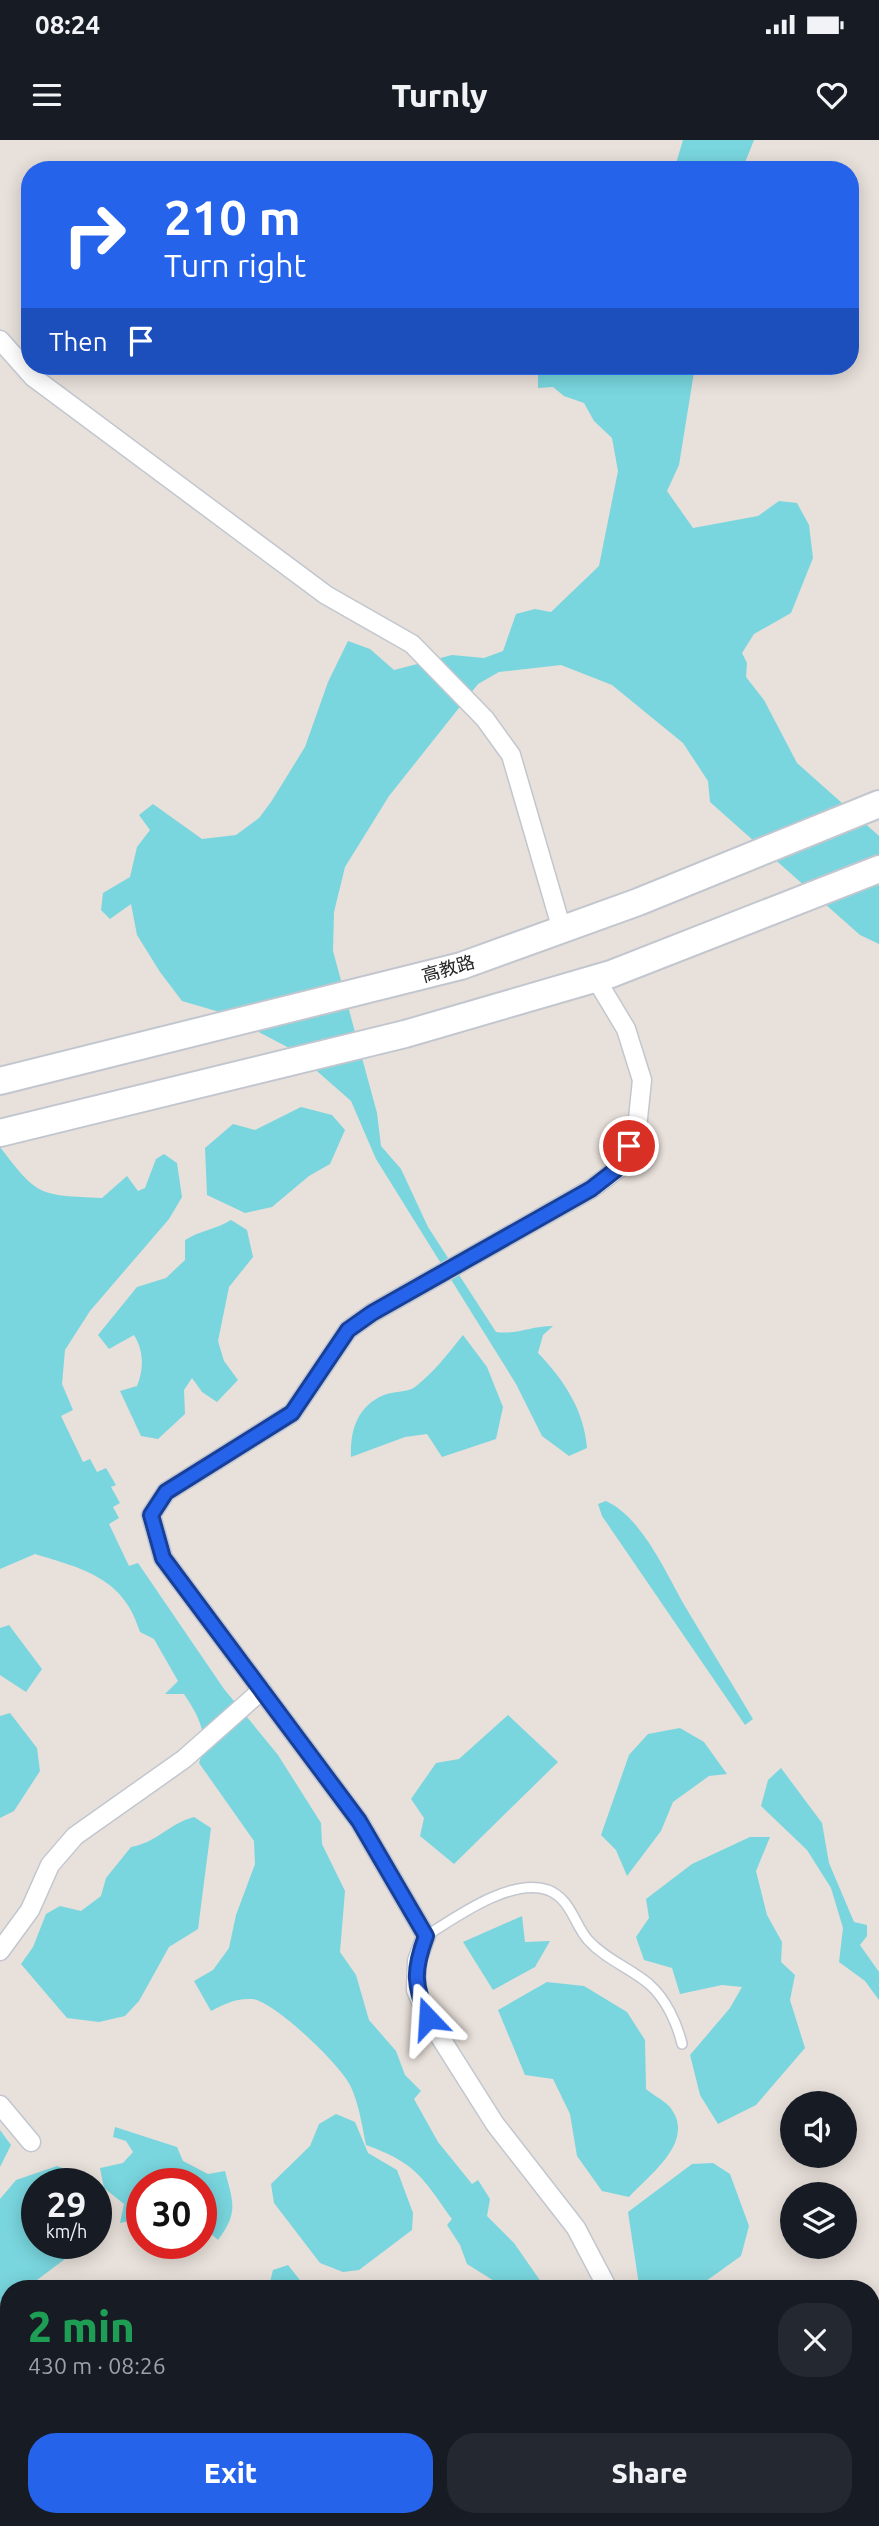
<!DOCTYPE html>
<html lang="en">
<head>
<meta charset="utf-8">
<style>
	:root { --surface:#171b24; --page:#242831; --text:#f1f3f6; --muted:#9ea1a6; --accent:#2563eb }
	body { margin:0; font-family:Ubuntu,"Noto Sans SC",sans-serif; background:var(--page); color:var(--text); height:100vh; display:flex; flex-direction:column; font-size:26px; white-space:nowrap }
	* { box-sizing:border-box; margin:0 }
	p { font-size:23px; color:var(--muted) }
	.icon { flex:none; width:38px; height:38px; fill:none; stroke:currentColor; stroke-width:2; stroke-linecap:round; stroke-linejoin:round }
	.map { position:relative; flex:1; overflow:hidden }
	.panel { position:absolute; left:0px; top:2140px; width:880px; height:247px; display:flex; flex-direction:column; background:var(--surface); border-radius:28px 28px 0 0; box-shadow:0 4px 18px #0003 }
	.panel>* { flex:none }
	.hud { position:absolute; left:21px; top:21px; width:838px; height:214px; border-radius:28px; box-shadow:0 4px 18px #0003; background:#2563eb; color:#fff; overflow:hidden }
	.controls { position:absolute; left:780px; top:1951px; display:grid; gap:14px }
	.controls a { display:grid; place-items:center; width:77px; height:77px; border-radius:50%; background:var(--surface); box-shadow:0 4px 18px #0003; font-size:35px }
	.speed { position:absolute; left:21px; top:2028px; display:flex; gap:14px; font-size:35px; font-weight:700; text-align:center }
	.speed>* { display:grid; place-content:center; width:91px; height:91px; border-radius:50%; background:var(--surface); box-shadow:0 4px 18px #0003; line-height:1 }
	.speed small { font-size:18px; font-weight:400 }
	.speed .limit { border:10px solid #d22; background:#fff; color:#111 }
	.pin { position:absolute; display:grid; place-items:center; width:60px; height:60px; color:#fff; margin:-30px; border:4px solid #fff; border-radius:50%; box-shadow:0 2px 7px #0007 }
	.me { position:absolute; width:77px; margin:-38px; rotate:340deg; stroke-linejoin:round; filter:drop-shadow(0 0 5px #0008) }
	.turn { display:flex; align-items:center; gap:24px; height:147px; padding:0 28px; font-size:32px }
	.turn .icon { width:91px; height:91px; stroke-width:2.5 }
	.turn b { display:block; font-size:49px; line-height:60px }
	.then { display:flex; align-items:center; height:66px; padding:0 28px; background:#0003; gap:14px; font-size:26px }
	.round { display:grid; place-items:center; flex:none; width:74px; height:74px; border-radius:28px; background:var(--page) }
	.summary { display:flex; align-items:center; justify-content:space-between; height:119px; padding:0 28px }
	h1 { font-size:42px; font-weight:800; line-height:52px; color:#1e9e55 }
	.button { display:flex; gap:14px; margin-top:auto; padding:14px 28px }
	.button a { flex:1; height:80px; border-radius:28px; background:var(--accent); color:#fff; font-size:28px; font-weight:800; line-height:80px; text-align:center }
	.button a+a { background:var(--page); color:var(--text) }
	.status { display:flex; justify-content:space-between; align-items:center; height:49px; padding:0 35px; background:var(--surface); direction:ltr }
	.status svg { height:19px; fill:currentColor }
	header { display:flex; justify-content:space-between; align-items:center; height:91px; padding:0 28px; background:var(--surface); font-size:32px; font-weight:800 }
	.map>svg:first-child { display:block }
	.water { fill:#79d6de }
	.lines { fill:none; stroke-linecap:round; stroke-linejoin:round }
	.lane-casing { stroke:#c2c7cf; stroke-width:12 }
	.street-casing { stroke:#c2c7cf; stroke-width:21 }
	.secondary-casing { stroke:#c2c7cf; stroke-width:30 }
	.lane { stroke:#fff; stroke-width:9 }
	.street { stroke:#fff; stroke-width:18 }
	.secondary { stroke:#fff; stroke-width:26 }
	.route-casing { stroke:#184099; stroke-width:18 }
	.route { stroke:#2563eb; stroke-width:12 }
	.labels { text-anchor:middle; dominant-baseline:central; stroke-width:7; stroke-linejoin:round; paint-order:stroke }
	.street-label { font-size:18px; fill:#272727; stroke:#fff }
</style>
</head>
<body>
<div class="status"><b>08:24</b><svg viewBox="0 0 49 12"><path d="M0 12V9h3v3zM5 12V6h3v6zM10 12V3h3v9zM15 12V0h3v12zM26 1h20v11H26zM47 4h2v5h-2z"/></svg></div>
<header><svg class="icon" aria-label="menu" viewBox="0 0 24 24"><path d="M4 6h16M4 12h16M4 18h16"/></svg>Turnly<svg class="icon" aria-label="heart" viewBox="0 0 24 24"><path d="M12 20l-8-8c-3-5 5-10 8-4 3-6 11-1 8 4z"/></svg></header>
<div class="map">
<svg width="879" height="2386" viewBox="0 0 879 2386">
	<rect width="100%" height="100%" fill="#e8e0da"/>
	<!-- water -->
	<path class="water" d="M683,0H754L742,30H674Z
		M538,226H695L679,325L667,351L693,388L758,376L779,361L797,363L809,385L813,418L791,473L754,494L742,513L747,523L746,537L764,560L797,623L879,696V804L860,795L710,662L708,641L683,603L612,545L561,525L499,532L478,544L389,656L345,727L334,772L333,811L377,973L381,1006L401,1029L428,1087L496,1192C517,1195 531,1186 553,1186L543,1195L538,1213C564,1240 584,1270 587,1308L569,1316L542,1296L516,1244L376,1019L351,961L293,910L223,873L182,861L160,832L137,795L131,764L110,779L101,770L103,753L130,737L137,707L150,690L139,675L153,664L202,699L236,695L259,678L271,662L305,607L328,542L348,501L370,509L394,530L452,515L484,518L503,511L516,474L535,469L551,472L599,426L618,331L612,298L594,281L584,263L564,256L553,247L538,248Z
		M301,967L332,975L345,990L330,1024L309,1036L272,1067L245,1073L207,1055L205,1008L233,984L255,990Z
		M0,1007C38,1057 39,1055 102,1058L127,1036L138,1051L145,1048L156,1019L164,1014L177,1023L182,1057L169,1079L90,1171L65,1210L62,1244L73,1270L61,1276L83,1322L90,1319L97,1332L106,1328L116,1345L111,1347L120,1363L113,1367L119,1378L109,1384L129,1426L138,1423L224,1549L278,1615L321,1683L322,1704L345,1751L340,1812L356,1835L369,1880L396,1911L405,1935L421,1951L414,1959L438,2002L472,2044L478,2040L490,2059L487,2076L514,2103L546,2149H502L499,2144L467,2124L460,2105L447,2085L452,2079C422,2037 416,2023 366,2005C362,1985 359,1965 351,1947C342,1926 274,1861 252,1859C236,1858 224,1864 211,1871L194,1841L213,1830L229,1808L236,1775L255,1724L254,1701L199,1623C209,1595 200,1578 184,1554H165L178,1541L154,1499L140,1492C124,1438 84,1429 35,1414L0,1429Z
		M231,1080L247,1090L253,1117L229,1147L218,1201L224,1221L238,1240L217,1262L202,1252L192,1238L184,1250L185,1274L158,1299L141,1296L120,1251L137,1246C144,1229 144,1211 134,1195L109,1209L98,1195L137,1147L166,1138L185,1120V1100C201,1090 215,1090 231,1080Z
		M463,1195L487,1227L503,1267L496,1299L442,1317L427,1294L405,1297L351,1317C350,1291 357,1266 384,1255C393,1251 406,1253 415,1247C434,1232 448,1214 463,1195Z
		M606,1361C643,1378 666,1434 686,1468C708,1505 731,1542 753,1579L745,1585L602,1376L598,1364Z
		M9,1485L42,1529L26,1552L0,1535V1488Z
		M10,1573L37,1608L40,1631L14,1671L0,1678V1576Z
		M508,1575L558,1622L454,1724L420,1696L424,1678L411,1659L436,1623L459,1619Z
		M680,1588L704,1602L727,1634L709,1636L673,1662L661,1691L627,1736L616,1710L601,1695L629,1615L648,1594Z
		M781,1628L822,1683L829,1723L854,1782L867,1785V1796L860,1805L879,1832V1860L865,1841L839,1822L843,1788L831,1748L807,1710L761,1666L768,1640Z
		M194,1677L211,1688L198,1789L169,1807L139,1861L125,1876L99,1882L67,1878L21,1824L33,1807L46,1774L60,1766L81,1771L101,1756L106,1738L131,1707C158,1702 168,1684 194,1677Z
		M750,1697H770L756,1731L767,1775L782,1802L781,1822L795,1835L790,1860L805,1908L756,1965L718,1984L700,1955L690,1915L730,1868L742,1847L722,1845L680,1854L672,1828L644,1820L636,1797L649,1778L646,1759L692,1724Z
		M522,1776L525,1802L550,1801L535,1827L493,1850L463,1802Z
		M547,1842L584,1846L627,1872L645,1900L646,1949C653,1955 663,1960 669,1966C698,2000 650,2034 629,2057L602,2051L577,2016L570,1974L553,1939L525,1935L498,1870Z
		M336,1974L355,1982L368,2013L397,2030L413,2073L412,2090L359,2130L343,2132L320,2123L274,2063L271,2044L310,2006L319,1984Z
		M115,1987L177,2007L183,2021L208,2034L225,2031C233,2062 239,2072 218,2100L210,2093L201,2100V2044H142V2084L134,2080L120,2083L124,2064L104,2048L100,2028L123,2023L133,2012L126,2001L113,1997Z
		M0,1990L11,2005L0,2027Z
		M713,2023L730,2034L749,2086L741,2116L695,2149H651L639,2145L628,2072L692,2024Z
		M57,2026L79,2034L83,2044H37V2104H85L37,2140V2149H9V2205L0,2215V2059L16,2040Z
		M149,2104H196L170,2114L148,2108Z
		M288,2125L307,2149H258L270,2142L273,2130Z
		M783,2141L789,2149H739L743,2147Z
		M9,2324V2378H137L140,2386H0V2329Z
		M209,2378H376L378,2386H199Z
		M636,2378H675L680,2386H640Z"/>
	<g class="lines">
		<!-- lane casing -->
		<g class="lane-casing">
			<path id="lane" d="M426,1796C456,1777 511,1737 548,1750C571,1759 574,1784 588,1800C605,1819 630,1828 649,1844C666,1859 677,1883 682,1904"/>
		</g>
		<!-- street casing -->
		<g class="street-casing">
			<path id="street" d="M0,200L33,237L326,455L412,504L485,579L511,615L562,790
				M596,839L626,889L642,940L637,988L623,1025L591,1049L372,1173L348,1190L292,1273L166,1352L151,1375L163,1418L359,1681L426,1796L417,1821L416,1850L428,1878L495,1984L576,2088L608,2149
				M0,1811L30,1770L50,1725L75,1696L184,1619L262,1550
				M0,1965L31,2002
				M872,2219L879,2210
				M745,2378L748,2386"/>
		</g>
		<!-- secondary casing -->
		<g class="secondary-casing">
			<path id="secondary" d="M0,941L461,826L638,762L879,664
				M0,993L405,894L611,834L879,729"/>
		</g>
		<!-- lane -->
		<use href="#lane" class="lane"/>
		<!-- street -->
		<use href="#street" class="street"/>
		<!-- secondary -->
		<use href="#secondary" class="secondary"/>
	</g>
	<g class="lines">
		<!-- route casing -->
		<g class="route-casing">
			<path id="route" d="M428,1878C414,1845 413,1831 426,1796L359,1681L163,1418L151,1375L166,1352L292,1273L348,1190L372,1173L591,1049L622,1025L629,1006"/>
		</g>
		<!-- route -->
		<use href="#route" class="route"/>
	</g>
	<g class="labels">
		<!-- street labels -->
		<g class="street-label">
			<text transform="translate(448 828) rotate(-16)">高教路</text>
		</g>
	</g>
</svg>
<div class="controls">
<a><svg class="icon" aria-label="sound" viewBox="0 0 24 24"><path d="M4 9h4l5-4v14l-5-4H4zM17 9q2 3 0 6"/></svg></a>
<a><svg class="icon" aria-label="layers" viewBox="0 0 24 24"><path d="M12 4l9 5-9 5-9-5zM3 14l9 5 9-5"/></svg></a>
</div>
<div class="speed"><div>29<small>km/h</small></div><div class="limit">30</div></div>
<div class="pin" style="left:629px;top:1006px;background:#d93025"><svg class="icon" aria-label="arrive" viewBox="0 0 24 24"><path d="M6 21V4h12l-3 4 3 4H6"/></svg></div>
<svg class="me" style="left:428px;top:1878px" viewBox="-20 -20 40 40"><path d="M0-17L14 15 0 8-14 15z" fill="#2563eb" stroke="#fff" stroke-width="4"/></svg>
<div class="hud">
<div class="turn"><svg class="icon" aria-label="right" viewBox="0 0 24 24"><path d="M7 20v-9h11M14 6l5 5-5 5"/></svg><div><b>210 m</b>Turn right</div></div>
<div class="then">Then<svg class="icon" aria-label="arrive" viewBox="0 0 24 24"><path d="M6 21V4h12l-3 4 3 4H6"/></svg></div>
</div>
<section class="panel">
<div class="summary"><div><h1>2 min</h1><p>430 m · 08:26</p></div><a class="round"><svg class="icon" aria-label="close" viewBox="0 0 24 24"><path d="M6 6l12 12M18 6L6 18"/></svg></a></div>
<div class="button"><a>Exit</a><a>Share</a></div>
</section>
</div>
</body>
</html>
